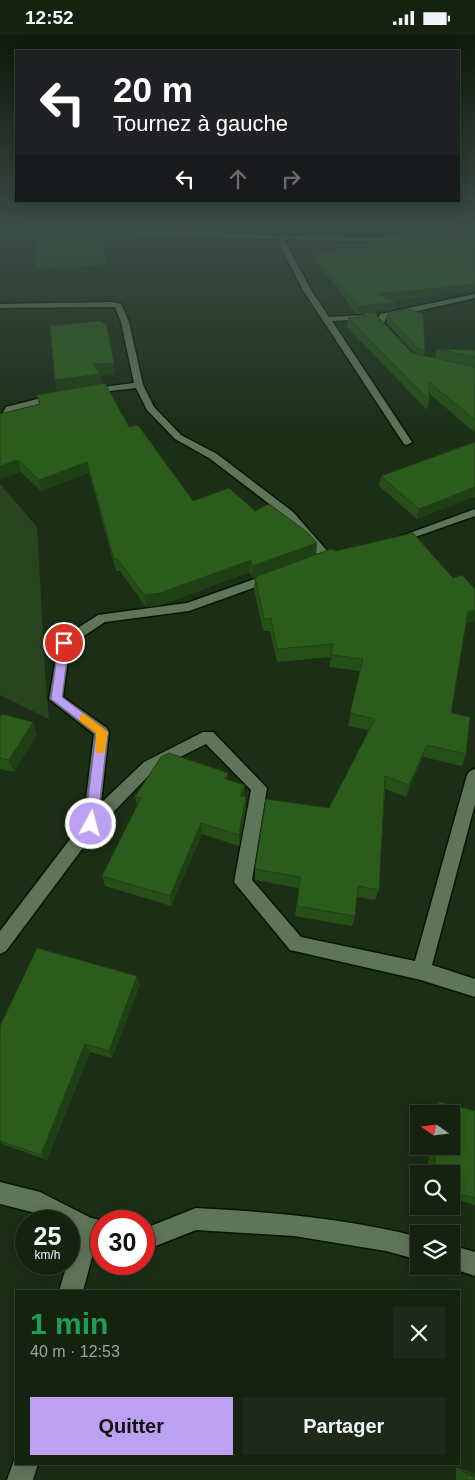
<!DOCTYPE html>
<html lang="fr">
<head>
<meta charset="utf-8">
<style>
	:root { --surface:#152210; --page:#1e2a19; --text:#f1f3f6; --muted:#9da49f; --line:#343f30; --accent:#bca0f2 }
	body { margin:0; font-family:Arial,sans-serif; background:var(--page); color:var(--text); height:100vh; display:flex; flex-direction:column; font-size:19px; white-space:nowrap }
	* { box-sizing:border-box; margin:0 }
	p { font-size:16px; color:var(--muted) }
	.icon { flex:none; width:28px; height:28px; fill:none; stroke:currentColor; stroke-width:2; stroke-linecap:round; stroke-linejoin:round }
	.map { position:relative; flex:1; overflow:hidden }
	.sheet { position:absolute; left:15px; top:1255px; width:445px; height:175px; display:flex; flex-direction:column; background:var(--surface); border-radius:0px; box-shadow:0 2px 12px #0003,0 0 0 1px var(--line) }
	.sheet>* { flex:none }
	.hud { position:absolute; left:15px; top:15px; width:445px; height:152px; border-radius:0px; box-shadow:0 2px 12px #0003,0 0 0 1px var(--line); background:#202124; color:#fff; overflow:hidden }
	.needle { width:32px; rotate:284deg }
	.controls { position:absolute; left:410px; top:1070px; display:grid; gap:10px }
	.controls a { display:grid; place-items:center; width:50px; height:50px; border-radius:0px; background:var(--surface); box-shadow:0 2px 12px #0003,0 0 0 1px var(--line); font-size:25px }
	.speed { position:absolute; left:15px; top:1175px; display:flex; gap:10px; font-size:25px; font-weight:700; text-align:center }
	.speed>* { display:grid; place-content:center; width:65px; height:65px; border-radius:50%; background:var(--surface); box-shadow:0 2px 12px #0003,0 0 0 1px var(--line); line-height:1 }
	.speed small { font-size:12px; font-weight:400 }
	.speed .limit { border:8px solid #d22; background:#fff; color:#111 }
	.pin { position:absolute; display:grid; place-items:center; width:42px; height:42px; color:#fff; margin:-21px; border:2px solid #fff; border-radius:50%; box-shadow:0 1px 5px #0007 }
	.me { position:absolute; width:55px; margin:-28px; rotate:7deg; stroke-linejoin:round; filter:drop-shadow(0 0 4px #0008) }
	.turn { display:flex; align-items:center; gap:18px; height:105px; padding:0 15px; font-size:22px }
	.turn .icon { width:65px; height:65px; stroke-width:2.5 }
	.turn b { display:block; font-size:35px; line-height:42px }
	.lanes { display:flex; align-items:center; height:48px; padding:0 15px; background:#0003; justify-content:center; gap:25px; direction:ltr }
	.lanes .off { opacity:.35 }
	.round { display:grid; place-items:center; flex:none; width:52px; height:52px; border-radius:0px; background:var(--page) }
	.head { display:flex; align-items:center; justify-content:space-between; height:85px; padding:0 15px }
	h1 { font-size:30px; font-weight:800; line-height:38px; color:#1e9e55 }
	.primary-button { display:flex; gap:10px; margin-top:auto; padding:10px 15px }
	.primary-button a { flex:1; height:58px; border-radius:0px; background:var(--accent); color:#111; font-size:20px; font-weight:800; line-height:58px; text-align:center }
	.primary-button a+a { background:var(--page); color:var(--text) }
	.status { display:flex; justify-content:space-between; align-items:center; height:35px; padding:0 25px; background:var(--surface); direction:ltr }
	.status svg { height:14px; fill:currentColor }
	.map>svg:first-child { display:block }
	.green { fill:#284520 }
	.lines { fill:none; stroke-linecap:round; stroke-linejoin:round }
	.minor-casing { stroke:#051602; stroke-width:3 }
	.minor { fill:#5f7559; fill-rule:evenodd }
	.wall { fill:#264f18 }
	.shaded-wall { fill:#1f4014 }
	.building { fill:#2c5c1c; stroke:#1f4014 }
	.route { fill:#bca0f2; stroke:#7a689d }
	.slow { fill:#f59e0b }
</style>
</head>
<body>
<div class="status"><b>12:52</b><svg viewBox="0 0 49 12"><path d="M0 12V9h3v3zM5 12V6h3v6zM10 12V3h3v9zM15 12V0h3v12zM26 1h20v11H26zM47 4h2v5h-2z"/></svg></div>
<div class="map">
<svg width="475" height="1445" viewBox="0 0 475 1445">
	<rect width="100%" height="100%" fill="#1c2e16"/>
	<!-- green -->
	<path class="green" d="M0,449L37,492L46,653L49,684L0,660Z"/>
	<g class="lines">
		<!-- minor casing -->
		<g class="minor-casing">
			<path id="minor" d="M0,194H56L57,195L54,197L0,196Z
				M82,194L366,203L475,198V202L366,207L284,204L311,255L329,282L368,280L372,282L368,284L332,286L412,407L407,410L404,409L303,255L277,204L80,197Z
				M475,259V263L386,283L384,288L396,300V304H390L376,288L380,279Z
				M112,267L121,269L129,287L143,350L154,372L181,400L217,419L293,477L330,519V525H322L285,481L209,423L175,404L147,375L136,353L84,359L82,357L87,354L134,348L121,287L115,272L0,273V269Z
				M57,359L60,360V364L13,376L7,387L0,389V383L6,372Z
				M475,474V481L398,508H390L388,506Z
				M274,537L278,538L280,541L278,544L189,576L105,587L70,610L63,662L107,693L109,697L101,768L144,727L203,697H213L267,753L252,845L301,902L415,926L467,740L470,736L475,734V769L432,930L475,944V962L421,945L290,915L234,847L251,755L206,709L154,735L97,794L6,916L0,919V896L83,787L94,699L49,664L59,605L98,580L187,568Z
				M0,1147L40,1157L91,1183L105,1186H101V1207H96L83,1256H59L67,1229H69L75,1199L69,1196V1186H51L36,1178L0,1169Z
				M196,1173C271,1177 346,1183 419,1202V1225L386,1216L294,1201L196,1195L148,1214L144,1213V1191L148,1192Z
				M451,1210L475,1217V1241L445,1231H451Z
				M16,1420V1429H38L33,1445H7Z"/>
		</g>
		<!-- minor -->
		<use href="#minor" class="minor"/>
	</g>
	<!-- wall -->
	<path class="wall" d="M475,198V256L392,265L396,267L395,274L368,277L376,280L412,318L417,320L386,288L387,281L425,315L424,321L435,323L437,314L475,315V397L469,393L429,358V365L427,375L347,292L348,283L364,281V278L357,279L315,226V219L335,217L366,208Z
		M105,219L107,230L37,234L35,224Z
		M115,340L100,341L101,349L129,392L193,466L255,476L316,520L336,516L453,543L475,554V586L466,589L451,678L466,719L462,731L423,722L406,762L385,754L379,855L375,865L357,862L355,881L352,891L295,881L299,853L255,845V834L329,773L369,695L348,691L360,636L329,632L331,622L277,627L270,596H263L254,554L255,542L252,543L250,537L161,570L146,572L120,536H116L89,438L41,456L21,437L0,444V379L39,369L37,360L57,356L55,345Z
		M475,407V463L473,462L417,484L379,451L381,441Z
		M0,682L37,699L14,737L0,734Z
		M228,738V745L245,761L246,773L239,811L202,799L171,871L105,851L102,841L137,771L135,762Z
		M140,950L112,1023L90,1017L47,1125L0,1108V991Z
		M439,1067L475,1076V1170L451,1163V1139H427L430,1111H451V1079H432V1074Z
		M456,1432L475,1445H456Z"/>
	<!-- shaded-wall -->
	<path class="shaded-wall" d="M475,249V256L376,267L377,259Z
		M396,267L395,274L357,279L358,271Z
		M114,328L115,340L100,341L101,351L57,357L55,345L94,329Z
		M18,425L21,437L0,444V431Z
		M87,427L89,438L41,456L39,445Z
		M475,452V456L473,462L417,484L419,474Z
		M317,508L316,520L252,543V531Z
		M251,525L250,537L161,570L146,572L144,560Z
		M475,575V586L464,590L468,577Z
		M33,687L37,699L14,737L9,725Z
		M427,710L423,722L406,762L409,750Z
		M228,738V749L225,744Z
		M245,750V762L240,761Z
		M246,762V773L239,811V800Z
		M201,788L202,799L171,871L170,861Z
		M137,941L140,950L112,1023L109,1016Z
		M85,1009L90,1017L47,1125L41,1120Z
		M456,1432L475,1438V1442L467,1440Z"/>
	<!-- building -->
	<path class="building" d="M35,194H102L105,219L35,224Z
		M475,198V249L377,259L396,267L358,271L315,219L335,217L336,208H366L439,200Z
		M409,274L423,279L425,315L419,314L387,281L388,278Z
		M376,277V280L412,318L475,332V385L429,347V365L348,283L367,281L364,278Z
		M101,286L102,288H106L114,328L94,329L100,339L55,345L50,291Z
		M437,314L475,315V322Z
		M105,348L129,392L138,390L193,466L229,453L255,476L269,469L307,497L317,508L252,531L251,525L160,558L144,560L118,525L114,524L87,427L39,445L18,425L0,431V379L40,369L37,360Z
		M475,407V452L419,474L381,441Z
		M413,498L453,543L462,540L475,554V575L468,577L451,678L470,682L466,719L427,710L409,750L385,741L379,855L358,851L355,881L297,871L300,842L255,834L266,764L329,773L375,684L350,678L363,624L331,620L333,609L277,614L271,583L264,584L255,542L331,514L336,516Z
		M2,679L33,687L9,725L0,723V682Z
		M169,718L228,738L225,744L245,750L240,761L246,762L239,800L201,788L170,861L102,841L141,763L135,762L161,722Z
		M37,913L137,941L109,1016L85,1009L41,1120L0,1106V1003L1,1001H0V991Z
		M439,1067L475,1076V1163L451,1157V1139H434L436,1111H451V1079H438Z
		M467,1440L475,1442V1445H467Z"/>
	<!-- sky -->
	<linearGradient id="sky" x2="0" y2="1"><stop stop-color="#0f190c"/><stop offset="0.49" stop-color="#3a4c47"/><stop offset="1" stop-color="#3a4c47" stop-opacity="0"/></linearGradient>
	<rect width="475" height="396" fill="url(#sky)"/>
	<!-- route -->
	<path class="route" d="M64,604L69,608L62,662L108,697L97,789L91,794L85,789L96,698L51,664L59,608Z"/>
	<!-- slow -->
	<path class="slow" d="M84,679L108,697L104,718H96V698L80,686V680Z"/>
</svg>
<div class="controls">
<a><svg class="needle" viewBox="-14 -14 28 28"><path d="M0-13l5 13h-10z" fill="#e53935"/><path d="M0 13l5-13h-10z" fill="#9da49f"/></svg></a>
<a><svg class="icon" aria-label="search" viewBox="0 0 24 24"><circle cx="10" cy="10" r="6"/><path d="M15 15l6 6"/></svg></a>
<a><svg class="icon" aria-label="layers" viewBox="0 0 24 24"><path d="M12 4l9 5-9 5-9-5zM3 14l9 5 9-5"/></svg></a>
</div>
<div class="speed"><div>25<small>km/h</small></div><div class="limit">30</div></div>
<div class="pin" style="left:64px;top:608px;background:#d93025"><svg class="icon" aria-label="arrive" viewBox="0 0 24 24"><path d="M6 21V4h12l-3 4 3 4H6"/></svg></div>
<svg class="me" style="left:91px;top:789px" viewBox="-20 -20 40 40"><circle r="17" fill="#bca0f2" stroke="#fff" stroke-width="3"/><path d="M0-11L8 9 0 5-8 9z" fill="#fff"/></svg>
<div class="hud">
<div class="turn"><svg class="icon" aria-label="left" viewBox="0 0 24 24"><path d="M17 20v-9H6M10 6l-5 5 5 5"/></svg><div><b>20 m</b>Tournez à gauche</div></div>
<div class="lanes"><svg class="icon" aria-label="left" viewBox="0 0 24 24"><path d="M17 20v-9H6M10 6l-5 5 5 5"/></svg><svg class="icon off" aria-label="ahead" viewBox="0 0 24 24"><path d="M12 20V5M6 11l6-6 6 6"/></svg><svg class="icon off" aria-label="right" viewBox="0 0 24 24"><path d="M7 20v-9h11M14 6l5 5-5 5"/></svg></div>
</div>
<section class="sheet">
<div class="head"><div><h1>1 min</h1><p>40 m · 12:53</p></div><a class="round"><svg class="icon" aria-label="close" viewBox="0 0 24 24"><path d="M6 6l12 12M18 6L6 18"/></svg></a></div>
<div class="primary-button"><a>Quitter</a><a>Partager</a></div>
</section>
</div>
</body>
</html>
